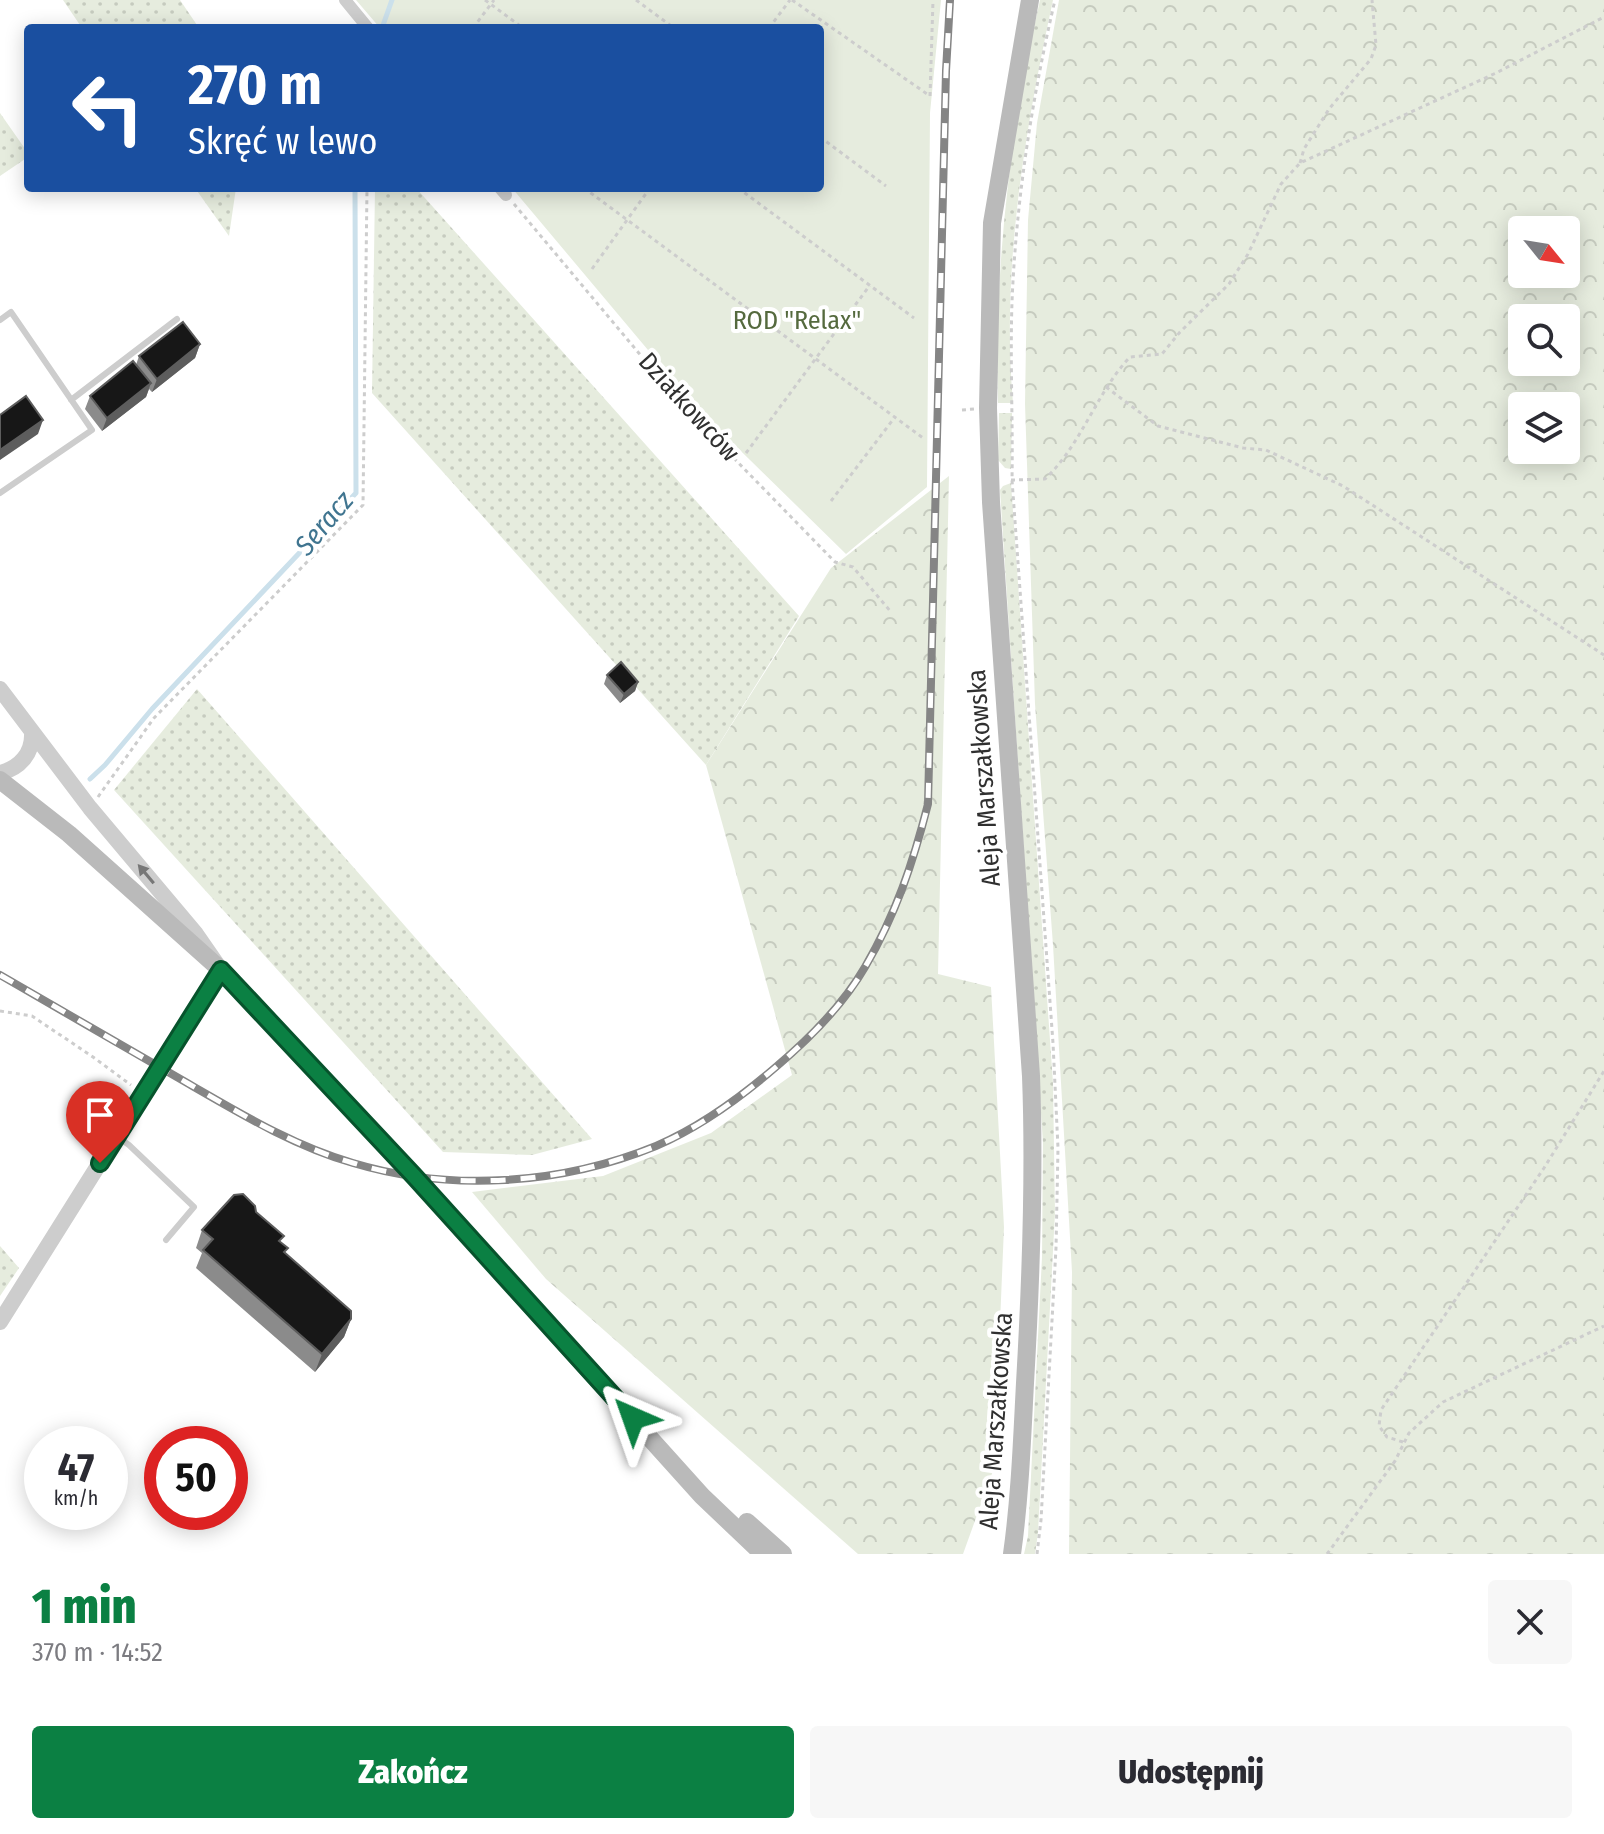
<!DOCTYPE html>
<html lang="pl">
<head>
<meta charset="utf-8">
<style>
	:root { --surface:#fff; --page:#f7f7f7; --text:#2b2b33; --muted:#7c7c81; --accent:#0b8043 }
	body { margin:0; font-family:"Fira Sans Condensed",sans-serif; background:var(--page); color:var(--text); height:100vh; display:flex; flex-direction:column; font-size:30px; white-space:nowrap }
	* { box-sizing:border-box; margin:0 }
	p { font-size:26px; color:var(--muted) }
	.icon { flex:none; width:44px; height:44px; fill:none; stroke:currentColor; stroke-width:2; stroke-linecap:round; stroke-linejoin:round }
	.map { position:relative; height:1554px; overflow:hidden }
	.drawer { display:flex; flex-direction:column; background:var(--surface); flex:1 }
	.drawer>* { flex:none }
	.hud { position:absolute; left:24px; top:24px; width:800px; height:168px; border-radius:8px; box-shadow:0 4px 20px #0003; background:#1a4fa0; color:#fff; overflow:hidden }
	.needle { width:52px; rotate:120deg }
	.controls { position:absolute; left:1508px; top:216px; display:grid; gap:16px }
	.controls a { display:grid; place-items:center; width:72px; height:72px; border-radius:8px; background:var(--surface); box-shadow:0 4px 20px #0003; font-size:40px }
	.speed { position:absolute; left:24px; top:1426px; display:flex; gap:16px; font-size:40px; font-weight:700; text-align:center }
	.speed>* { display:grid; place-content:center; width:104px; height:104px; border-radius:50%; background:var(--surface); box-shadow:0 4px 20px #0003; line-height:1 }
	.speed small { font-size:20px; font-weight:400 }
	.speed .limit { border:12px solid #d22; background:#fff; color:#111 }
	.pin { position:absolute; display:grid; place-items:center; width:68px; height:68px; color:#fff; margin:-82px -34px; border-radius:50% 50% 50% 0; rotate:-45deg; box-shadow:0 0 8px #0007 }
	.pin .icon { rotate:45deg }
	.me { position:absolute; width:88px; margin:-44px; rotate:317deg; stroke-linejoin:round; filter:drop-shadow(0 0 6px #0008) }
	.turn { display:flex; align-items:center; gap:28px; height:168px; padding:0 32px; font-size:36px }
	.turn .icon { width:104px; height:104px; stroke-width:2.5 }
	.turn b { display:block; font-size:56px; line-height:68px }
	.round { display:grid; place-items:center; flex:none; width:84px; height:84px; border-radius:8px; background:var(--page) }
	.overview { display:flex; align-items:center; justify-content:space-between; height:136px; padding:0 32px }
	h1 { font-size:48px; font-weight:800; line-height:60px; color:var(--accent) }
	.button { display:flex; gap:16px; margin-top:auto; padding:16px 32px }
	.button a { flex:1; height:92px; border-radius:8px; background:var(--accent); color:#fff; font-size:32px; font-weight:800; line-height:92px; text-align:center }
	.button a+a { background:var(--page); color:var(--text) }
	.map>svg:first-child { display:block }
	.grass { fill:url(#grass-dots) }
	.forest { fill:url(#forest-crowns); fill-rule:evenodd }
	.garden { fill:#e6ecde }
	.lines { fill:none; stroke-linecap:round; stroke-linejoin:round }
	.stream { stroke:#cbe0eb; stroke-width:5 }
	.path { stroke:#cdcdcd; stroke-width:3; stroke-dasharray:4 4; stroke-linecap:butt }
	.service { stroke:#cdcdcd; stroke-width:6 }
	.minor { stroke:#cdcdcd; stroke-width:12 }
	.tertiary { stroke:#cdcdcd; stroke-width:16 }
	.secondary { stroke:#bababa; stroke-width:18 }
	.rail-casing { stroke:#858585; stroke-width:8 }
	.rail { stroke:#fff; stroke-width:5; stroke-dasharray:15; stroke-linecap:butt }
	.wall { fill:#8b8b8b }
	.shaded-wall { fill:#5d5d5d }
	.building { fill:#171717; stroke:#5d5d5d; stroke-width:2 }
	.oneway { fill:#777 }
	.route-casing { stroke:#07532c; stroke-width:20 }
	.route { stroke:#0b8043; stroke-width:14 }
	.labels { text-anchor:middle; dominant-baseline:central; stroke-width:8; stroke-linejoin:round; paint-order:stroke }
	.park-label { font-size:26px; fill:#556a3e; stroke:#fff }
	.street-label { font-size:26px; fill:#303030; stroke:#fff }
	.water-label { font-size:28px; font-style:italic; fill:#407590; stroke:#fff }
</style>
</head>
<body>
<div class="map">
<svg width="1604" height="1554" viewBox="0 0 1604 1554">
	<defs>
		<pattern id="grass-dots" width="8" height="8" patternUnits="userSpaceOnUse" patternTransform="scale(2)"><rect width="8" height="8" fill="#e6ecde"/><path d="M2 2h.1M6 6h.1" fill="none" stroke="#c6cbbf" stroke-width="1.8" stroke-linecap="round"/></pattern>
		<pattern id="forest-crowns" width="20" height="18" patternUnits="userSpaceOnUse" patternTransform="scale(2)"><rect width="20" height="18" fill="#e6ecde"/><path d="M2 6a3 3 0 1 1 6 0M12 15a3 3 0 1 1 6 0" fill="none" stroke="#c6cbbf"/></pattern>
	</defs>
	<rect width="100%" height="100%" fill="#fff"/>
	<!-- grass -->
	<path class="grass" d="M63,0H180L199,28H82Z
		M1040,0H1053C1025,131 1001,268 1013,403H998C994,267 1010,132 1040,0Z
		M0,113L28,153V157L0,176Z
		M195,188H236L229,236Z
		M375,188H416L799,616L706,765L372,393Z
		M999,413H1012L1011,469L1005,468L998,460Z
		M1011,483L1053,1083L1055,1213L1038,1533L1035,1554H1024L1028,1536L1042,1257L1043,1143L1000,490L1003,486Z
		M197,689L592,1139L532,1155L443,1152L114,790Z
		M0,1246L19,1268L0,1296Z"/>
	<!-- forest -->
	<path class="forest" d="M1059,0H1604V1554H1069L1072,1272L1053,945L1035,704L1025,404L1028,220L1037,123ZM1522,230H1566V274H1522ZM1522,318H1566V362H1522ZM1522,406H1566V450H1522Z
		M949,476L938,974L991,987L1004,1227L994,1468L963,1554H858L546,1279L472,1192L603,1176L711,1133L792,1075L706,765L831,568Z"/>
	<!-- garden -->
	<path class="garden" d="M356,0H941L930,113L927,487L846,554L695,406L512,188H820V28H380Z"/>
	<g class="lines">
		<!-- stream -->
		<path class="stream" d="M382,28L392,0
			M90,779L105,765L152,709L356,493L355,188"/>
		<!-- path -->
		<path class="path" d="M485,0L523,28
			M636,0L674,28
			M792,0L930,96
			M473,28L494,0
			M769,28L790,0
			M930,96L933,0
			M820,137L886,186
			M1300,163L1304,149L1329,109L1371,59L1376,45L1372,0
			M584,188L923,438
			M738,188L914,318
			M514,204L684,407L835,562L853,567L891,612
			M592,269L650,188
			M1106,387L1158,426L1243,448L1266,450L1343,486L1604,655
			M962,410L974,409
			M746,453L870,285
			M1011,480L1045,479C1082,444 1096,393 1130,357L1162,354L1180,332L1229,284L1248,254L1281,184L1300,163L1496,73L1604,17
			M831,501L895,417
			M98,797L154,718L363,505L367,188
			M0,1011L32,1016L93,1057L131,1085
			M1403,1442L1387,1437L1379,1426L1381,1410L1544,1168L1604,1071
			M1037,1554L1041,1520L1056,1248L1058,1148L1053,1043L1012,480C1013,420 1010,362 1012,302C1016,201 1032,98 1055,0
			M1327,1554L1395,1461L1409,1433L1443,1402L1604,1326"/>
		<!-- service -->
		<path class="service" d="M0,320L11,312L92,430L0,493
			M71,400L177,319
			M119,1138L129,1145L194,1207L166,1240"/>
		<!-- minor -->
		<path class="minor" d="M345,0L368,28
			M500,188L506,195"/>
		<!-- tertiary -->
		<path class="tertiary" d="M0,689L90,808L196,934L221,970L0,1322
			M0,773C20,768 33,753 32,733"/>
		<!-- secondary -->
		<path class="secondary" d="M0,780L69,834L221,970L414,1176L702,1496L763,1554
			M747,1522L783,1554
			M1012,1554C1020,1497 1022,1440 1025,1383C1031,1280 1035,1179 1031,1076L991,502L988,408L992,223L1030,0"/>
		<!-- rail casing -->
		<g class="rail-casing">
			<path id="rail" d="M0,975C63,1011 126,1048 189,1084C241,1114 294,1146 353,1163C450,1192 561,1185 656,1146C700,1127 740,1098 777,1066C810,1038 843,1005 865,967C896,914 913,863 928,804L946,71L950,0"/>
		</g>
		<!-- rail -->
		<use href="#rail" class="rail"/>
	</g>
	<!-- wall -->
	<path class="wall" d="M200,344L195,358L152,392L149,389L146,397L102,431L85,409L90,396L136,365L139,356Z
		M607,675L638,682L635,691L620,703L604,684Z
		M256,1212L281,1242L286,1254L351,1319L344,1337L315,1372L196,1268L202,1253L196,1248L202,1230Z"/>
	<!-- shaded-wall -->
	<path class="shaded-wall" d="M200,344L195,358L152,392L157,379Z
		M151,383L146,397L102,431L107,418Z
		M43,420L38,434L0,460V450Z
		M638,682L635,691L620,703L624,694Z
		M351,1319L344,1337L315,1372L322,1354Z"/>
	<!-- building -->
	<path class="building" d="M183,322L200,344L157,379L139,356Z
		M133,361L151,383L107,418L90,396Z
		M26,396L43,420L0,450V415Z
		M621,662L638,682L624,694L607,675Z
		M243,1194L255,1206L256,1212L284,1236L279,1241L288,1248L284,1252L351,1311V1319L322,1354L203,1250L213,1239L202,1230L234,1195Z"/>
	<!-- one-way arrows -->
	<defs><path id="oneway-solid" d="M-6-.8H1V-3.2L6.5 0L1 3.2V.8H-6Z" transform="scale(2)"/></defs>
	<use class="oneway" href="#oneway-solid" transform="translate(146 874) rotate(-130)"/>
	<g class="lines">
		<!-- route casing -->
		<g class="route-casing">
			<path id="route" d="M100,1163L221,970L414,1176L633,1418"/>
		</g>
		<!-- route -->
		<use href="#route" class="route"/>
	</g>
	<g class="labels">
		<!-- park labels -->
		<g class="park-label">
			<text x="797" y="320">ROD "Relax"</text>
		</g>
		<!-- street labels -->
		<g class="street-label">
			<text transform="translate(689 407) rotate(48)">Działkowców</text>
			<text transform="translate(984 778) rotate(-94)">Aleja Marszałkowska</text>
			<text transform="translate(996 1421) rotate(-86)">Aleja Marszałkowska</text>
		</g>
		<!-- water labels -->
		<g class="water-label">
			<text transform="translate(324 523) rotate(-50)">Seracz</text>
		</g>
	</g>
</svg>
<div class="controls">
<a><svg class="needle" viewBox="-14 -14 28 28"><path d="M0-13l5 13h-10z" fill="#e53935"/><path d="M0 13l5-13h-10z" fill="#7c7c81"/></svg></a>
<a><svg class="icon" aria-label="search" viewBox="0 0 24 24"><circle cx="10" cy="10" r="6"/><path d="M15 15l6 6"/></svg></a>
<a><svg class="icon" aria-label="layers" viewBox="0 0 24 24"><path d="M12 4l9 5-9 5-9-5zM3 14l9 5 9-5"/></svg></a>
</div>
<div class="speed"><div>47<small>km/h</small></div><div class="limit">50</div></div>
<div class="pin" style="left:100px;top:1163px;background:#d93025"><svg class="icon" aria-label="arrive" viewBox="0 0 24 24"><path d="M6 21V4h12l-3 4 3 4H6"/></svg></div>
<svg class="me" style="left:633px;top:1418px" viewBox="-20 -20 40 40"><path d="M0-17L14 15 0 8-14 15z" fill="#0b8043" stroke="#fff" stroke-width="4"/></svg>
<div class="hud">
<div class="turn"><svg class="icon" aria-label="left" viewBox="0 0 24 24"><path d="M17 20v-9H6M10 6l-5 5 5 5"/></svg><div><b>270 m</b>Skręć w lewo</div></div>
</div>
</div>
<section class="drawer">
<div class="overview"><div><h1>1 min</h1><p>370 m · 14:52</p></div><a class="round"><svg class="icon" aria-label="close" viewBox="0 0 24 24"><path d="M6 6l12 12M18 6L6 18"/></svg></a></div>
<div class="button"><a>Zakończ</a><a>Udostępnij</a></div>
</section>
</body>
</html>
